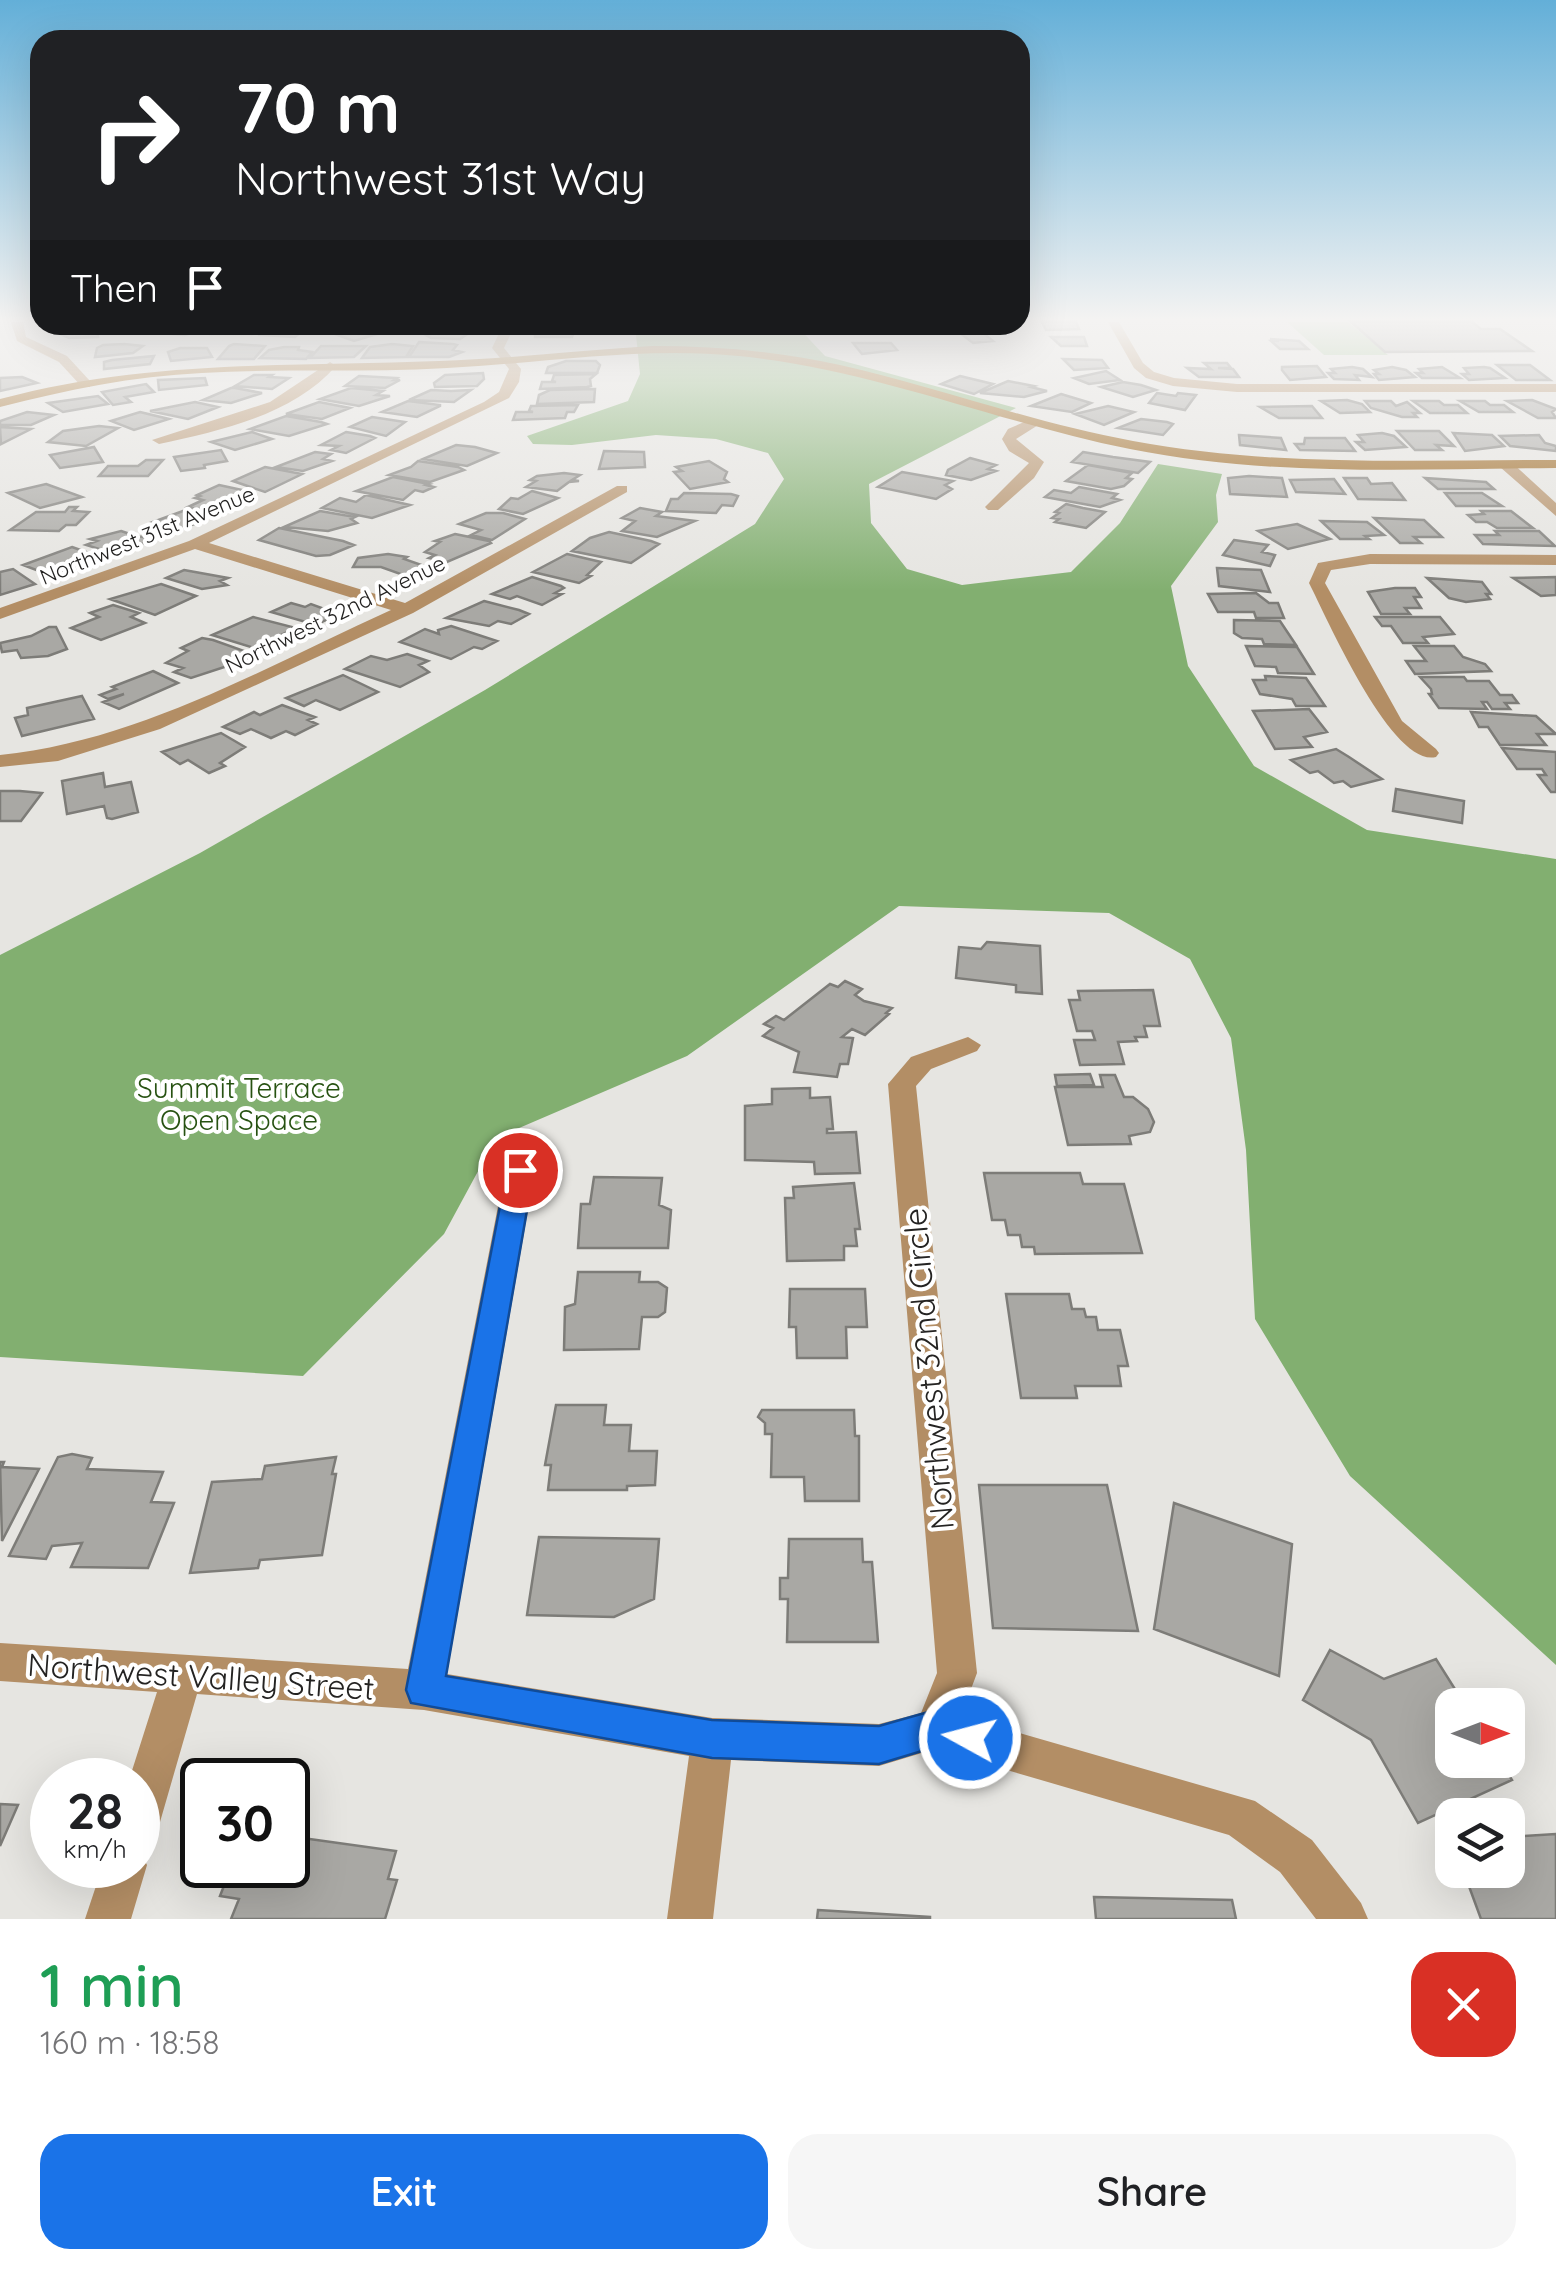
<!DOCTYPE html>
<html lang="en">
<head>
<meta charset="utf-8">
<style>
	:root { --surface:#fff; --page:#f6f6f6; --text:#202124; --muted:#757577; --accent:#1a73e8 }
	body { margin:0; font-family:Quicksand,sans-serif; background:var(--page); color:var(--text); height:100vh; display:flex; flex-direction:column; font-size:38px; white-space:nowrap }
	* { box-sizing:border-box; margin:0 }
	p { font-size:32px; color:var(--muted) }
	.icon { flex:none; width:55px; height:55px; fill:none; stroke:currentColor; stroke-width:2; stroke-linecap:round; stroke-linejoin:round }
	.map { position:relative; height:1919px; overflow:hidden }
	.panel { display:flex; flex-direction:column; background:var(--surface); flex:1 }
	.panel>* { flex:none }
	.banner { position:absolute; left:30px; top:30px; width:1000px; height:305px; border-radius:30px; box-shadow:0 10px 40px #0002; background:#202124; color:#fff; overflow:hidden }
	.needle { width:65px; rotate:90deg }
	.fabs { position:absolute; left:1435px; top:1688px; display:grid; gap:20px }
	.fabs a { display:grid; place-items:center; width:90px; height:90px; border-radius:20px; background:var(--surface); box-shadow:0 10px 40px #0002; font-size:50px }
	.speed { position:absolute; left:30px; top:1758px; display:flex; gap:20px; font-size:50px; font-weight:700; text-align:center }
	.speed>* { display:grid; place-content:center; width:130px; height:130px; border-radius:50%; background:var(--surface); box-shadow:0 10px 40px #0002; line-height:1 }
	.speed small { font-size:25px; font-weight:400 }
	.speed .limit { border:5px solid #111; border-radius:15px; background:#fff; color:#111 }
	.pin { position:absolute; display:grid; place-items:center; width:85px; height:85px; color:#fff; margin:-42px; border:5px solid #fff; border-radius:50%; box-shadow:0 2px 10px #0007 }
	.me { position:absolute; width:110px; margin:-55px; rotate:277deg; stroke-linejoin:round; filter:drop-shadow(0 0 8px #0008) }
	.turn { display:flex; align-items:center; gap:35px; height:210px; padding:0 40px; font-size:45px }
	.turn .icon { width:130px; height:130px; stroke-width:2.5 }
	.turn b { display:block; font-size:70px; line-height:85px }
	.then { display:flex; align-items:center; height:95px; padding:0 40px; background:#0003; gap:20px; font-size:38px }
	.round { display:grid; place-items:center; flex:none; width:105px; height:105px; border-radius:30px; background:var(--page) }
	.headline { display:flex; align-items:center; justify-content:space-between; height:170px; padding:0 40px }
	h1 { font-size:60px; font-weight:600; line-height:75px; color:#1e9e55 }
	.action { display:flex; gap:20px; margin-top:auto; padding:20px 40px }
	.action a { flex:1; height:115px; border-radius:30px; background:var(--accent); color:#fff; font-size:40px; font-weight:600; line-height:115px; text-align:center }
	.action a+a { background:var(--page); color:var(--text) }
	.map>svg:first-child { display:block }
	.green { fill:#98c189 }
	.forest { fill:#82af70 }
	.building { fill:#a9a8a4; stroke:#7d7c78; stroke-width:2.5 }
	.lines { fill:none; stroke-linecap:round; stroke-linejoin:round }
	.street { fill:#b38e65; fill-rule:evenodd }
	.secondary { fill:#996218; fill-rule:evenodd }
	.route { fill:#1a73e8; stroke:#114b97; stroke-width:2.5 }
	.labels { text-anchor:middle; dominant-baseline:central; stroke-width:8; stroke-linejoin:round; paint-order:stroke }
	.far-street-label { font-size:22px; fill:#242322; stroke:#fff }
	.park-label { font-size:28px; fill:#275212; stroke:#fff }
	.near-street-label { font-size:32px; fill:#242322; stroke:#fff }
</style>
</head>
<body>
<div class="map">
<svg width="1556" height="1919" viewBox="0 0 1556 1919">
	<rect width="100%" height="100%" fill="#e6e5e1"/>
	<!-- green -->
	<path class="green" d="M1287,322H1348L1388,355H1324Z"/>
	<!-- forest -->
	<path class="forest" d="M646,325H796L825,356L1016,408L869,484L871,523L907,569L962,585L1071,572L1120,523L1158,464L1222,474L1216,495L1218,522L1171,586L1188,666L1254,766L1367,830L1556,859V1665L1350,1476L1255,1319L1246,1150L1231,1038L1190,959L1109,913L899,906L687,1056L496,1138L444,1234L303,1376L0,1357V955L200,853L485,690L755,524L784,479L768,453L716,439L656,435L572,445L533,444L527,436L628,401L640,374L636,335Z"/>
	<!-- building -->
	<path class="building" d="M1042,322H1076L1079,329L1046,330Z
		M1351,322H1472L1481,329H1500L1532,351L1385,352Z
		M96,325L98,337L69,338L52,330Z
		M365,325L387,331L354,341L335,334Z
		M175,326L203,325L212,326L185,335L158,333Z
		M220,326H250L260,327L253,334H212Z
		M307,327L295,337L260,335L265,329Z
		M459,328L475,329L460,339L431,338L424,334L428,330Z
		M535,328L570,329L575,330L572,337H535Z
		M977,328L993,341L973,343L955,329Z
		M1051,337H1084L1087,346H1061Z
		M1270,339L1299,341L1308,349H1280L1271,341H1279Z
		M419,342L453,344L457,345L453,350L462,352L449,357H409Z
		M853,343H891L897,350L862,354Z
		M124,344L143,346L133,353L95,357L97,348L103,345Z
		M392,344L413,346L406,357L362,358L370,347Z
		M229,346L234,344L265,346L254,359H218Z
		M321,346H366L354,357L310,358Z
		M284,347H299L298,350L312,352L306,359L260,358L269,350Z
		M180,348H207L212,357L171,361L168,352Z
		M154,356L150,364L104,369V362L112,360Z
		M1063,359L1102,360L1108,368L1074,370Z
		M566,361H596L600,365L597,373H546L548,367Z
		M1204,363H1227L1231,368H1218L1233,369L1239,377H1199L1187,368L1211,369Z
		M1497,365H1530L1550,380H1516Z
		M1317,366L1326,377L1290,380L1282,370V367Z
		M1352,367L1363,369L1372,377L1355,375L1359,380L1334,379L1328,373H1335L1331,369Z
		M1392,367L1406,370L1415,377L1379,380L1374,374H1379L1374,370Z
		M1442,367L1460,378H1422L1416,373H1423L1419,369Z
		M1484,367L1490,368L1505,378L1469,380L1462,374H1469L1464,368Z
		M1106,371L1120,380L1089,384L1074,378Z
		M483,373L484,379L477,386L435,387L434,383L445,375Z
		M596,374L590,379L591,386L587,387L540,389L542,382H556L552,381L554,375Z
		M254,375H272L269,377L289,378L272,389L235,386Z
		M359,376L397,378L394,380H400L385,388L345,386Z
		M960,376L993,384L974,394L941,384Z
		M22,377L37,383L0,391V378Z
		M205,378L207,385L159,390L158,380Z
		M1008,381L1034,386L1031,387L1047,391L1024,397L980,393Z
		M1123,382L1141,385L1156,390L1133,397L1101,387Z
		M146,384L154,392L125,397L131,402L113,405L102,392Z
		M231,388H235L262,393L231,403L203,400Z
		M351,388L383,391L376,395L390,396L359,406L320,399Z
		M595,389L594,402L537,404L539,395L550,390Z
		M431,390L451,391L471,390L454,402L409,400Z
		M1157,393L1176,396L1178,393L1196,395L1185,410L1149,403Z
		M1061,394L1091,403L1072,412L1031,406Z
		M98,396L108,404L63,412L48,403Z
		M1347,400L1362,404L1370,412L1340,413L1321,401Z
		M1532,400L1556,409L1552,412L1556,418H1538L1507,401Z
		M408,401L440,405V406L417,417L382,412Z
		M1365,401H1391L1396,406L1407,402L1420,413H1413L1417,417H1402L1371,408Z
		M1413,401H1439L1444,405H1458L1467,413H1430Z
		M1460,401H1485L1490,405H1504L1513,412H1479Z
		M195,402L218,407L188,419L150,411Z
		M319,402L350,408L322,419L286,414Z
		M578,405L574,412H567L565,418L513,420L516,412H533L529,411L531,406Z
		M1108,406L1134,412L1104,425L1075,414Z
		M1312,406L1322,418H1279L1260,407Z
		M27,412L54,415L31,425H0V421Z
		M140,412L169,419L134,430L111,421Z
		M286,416L321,422L327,424L289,436L250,429Z
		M372,417L405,422L386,436L350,427Z
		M1141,419L1167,422L1173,424L1163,435L1118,428Z
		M99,426L118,428L86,446L48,442L63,431Z
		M0,427L31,429L1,444Z
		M1397,431H1439L1454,446L1436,445L1442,450H1415Z
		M252,432L272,439L235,450L211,442Z
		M346,432L370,436L375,438L346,453L331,450L339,446L321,445Z
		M1382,433L1394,436L1406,447L1365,450L1356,442H1364L1358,435Z
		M1453,433L1492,435L1504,446L1465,451Z
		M1239,435L1281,438L1286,450L1240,445Z
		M1539,435L1545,443L1556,446V451L1510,446L1500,436Z
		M1305,438H1345L1355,451L1300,450L1295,444H1304Z
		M456,445L475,447L497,453L467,466L423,459Z
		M94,447L103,462L60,468L50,455Z
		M221,450L227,461L204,465L205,468L181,471L174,457Z
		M604,451L644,452L645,467L599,469Z
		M315,452L331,454L323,459L332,461L303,471L276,467Z
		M1083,452L1113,457L1150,462L1138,473L1072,462Z
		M970,458L996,465L988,469L996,471L971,480L946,475L948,470Z
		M146,460H163L148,476H99L108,466H138Z
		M418,461L458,467L464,470L430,482L389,475L411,467Z
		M709,461L727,472L724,479L728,482L690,489L674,472L682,471L676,467Z
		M1088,465L1132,473L1126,478L1132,479L1124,486L1111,489L1066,481Z
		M265,467L302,474L265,492L233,481Z
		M902,472L953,481L945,485L952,489L936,499L878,487Z
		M564,473L580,475L572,480L579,481L569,482L557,491L526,487L536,481L530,480L537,476Z
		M1249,476L1282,478L1287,497L1230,494L1228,478Z
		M393,477L429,484L426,485L434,487L423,492L415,490L403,500L356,491Z
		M1344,478H1367L1371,484L1392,483L1405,500L1358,499Z
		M1425,478L1486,482L1494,489H1438Z
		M1334,479L1345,494L1296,492L1290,480Z
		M46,484L82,497L40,508L8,493Z
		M219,485L251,492L233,500L244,502L220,512L188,507L203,500L195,498L200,496L197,495Z
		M1079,487L1117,494L1112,498L1120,500L1100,507L1045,497L1054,490L1071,493Z
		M532,491L558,498L523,514L499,509L511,498L518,499Z
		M684,493L731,494L738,496L733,506L722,505L716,513L666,511L671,499H678Z
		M1445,493H1482L1502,506H1456Z
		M366,495L410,505L372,518L322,508L340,498L356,502Z
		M1066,504L1083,508L1105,512L1086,528L1055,522L1059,519L1052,518L1059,513L1055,512Z
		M69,507H77L73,511L89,512L76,525H66L59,531L10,530L36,512H65Z
		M191,508L214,513L201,522L166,533L146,528L158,523L153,522Z
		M640,508L662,512L656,516L695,521L657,537L622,531L635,521L622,518Z
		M320,511L355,517L351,519L357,523L328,531L284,527Z
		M1481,511H1511L1533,528H1497L1487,522H1476L1468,515L1484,514Z
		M486,513H503L525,519L492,540L471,535L481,530L459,524Z
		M1374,518L1424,520L1442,537H1414L1421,543H1400Z
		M1321,521L1367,522L1384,535L1365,536L1369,539H1340Z
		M1297,524L1330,539L1288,549L1258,531Z
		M279,528L343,541L354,545L330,555L316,556L259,540Z
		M121,531L136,536L157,539L112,553L86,545L97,541L90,539Z
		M1495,531H1539L1555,546L1483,544L1475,535H1499Z
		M609,532L651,541L659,544L631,563L572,551L590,538Z
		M455,534L489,541L491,543L447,562L429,558L435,555L425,552L440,542L435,541Z
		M1234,540L1268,545L1262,552L1275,555L1270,566L1223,555Z
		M72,547L106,559L52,576L23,565Z
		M388,554L407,557L404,559L430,568L406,576L381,567H353L358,558Z
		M567,554L601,562L587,575L591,576L579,583L533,572Z
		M1217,568L1261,570L1270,592L1219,586Z
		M13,569L35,584L0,595V572Z
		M184,570L228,578L220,581L227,585L202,589L166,578Z
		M532,577L561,586L564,588L555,593L562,594L542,605L517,596L510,599L492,594Z
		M1556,577V595L1541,596L1513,578Z
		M1427,578L1482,582L1491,594H1486L1490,599L1466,602L1449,598Z
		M161,584L196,596L155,615L110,599Z
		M1395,588H1415L1421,597H1414L1421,608H1405L1410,614H1381L1368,592Z
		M1256,593L1269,603H1278L1284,618H1256L1254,612H1218L1208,594Z
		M484,601L519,610L529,614L511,624L498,621L489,626L446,618Z
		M291,603L305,607L311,604L338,614L316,625L271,612Z
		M113,605L139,613L131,617L145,623L101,640L71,628L99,617L90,613Z
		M253,617L296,628L254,648L212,635Z
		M1375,617H1440L1454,634L1423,637L1428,643H1403L1391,626H1382Z
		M1234,620L1280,621L1296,645L1264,644L1262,639L1242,638L1234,633Z
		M451,626L497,641L482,649L474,647L451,659L400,642L425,629L439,634L438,630Z
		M49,627H56L67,649L48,656L21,658L17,650L2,652L0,643L31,636Z
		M202,638L213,640L258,656L191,678L174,672L183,668L166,663L188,651L181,648Z
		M1246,646L1297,647L1314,674L1278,673L1276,667L1255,666Z
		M1414,646H1454L1463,657L1485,664L1491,671L1415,674L1406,661H1426Z
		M407,654L428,661L419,665L429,672L400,687L345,669L371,656L387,660Z
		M153,671L178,683L119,709L103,702L124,694L108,699L100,695L116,689L112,687Z
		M343,675L378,692L340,710L316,700L304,706L286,698Z
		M1265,676L1306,678L1325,706H1296L1292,699L1260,694L1253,680H1266Z
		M1420,677H1464L1467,681H1489L1500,695H1512L1518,703H1505L1510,709H1492L1487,702H1482L1487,709L1439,708L1429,694H1432L1431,689Z
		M82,696L94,719L22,736L15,718L28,715L27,708Z
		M282,705L315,717L308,720L317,724L295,735L286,731L271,738L251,729L240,734L223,727L254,712L260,715Z
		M1309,709L1327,732L1304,737L1312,747L1275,749L1253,711Z
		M1471,712L1536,716L1556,734H1537L1546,745H1500L1488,727H1479Z
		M221,733L245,747L220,763L225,766L209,773L188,760L180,764L162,752Z
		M1502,748L1556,752V792H1551L1538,775H1546L1542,769H1517Z
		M1336,749L1349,757L1382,779L1351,787L1343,781L1334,783L1318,771L1310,773L1291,760Z
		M103,773L105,787L131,782L138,812L112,819L107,818L104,806L67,814L62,781Z
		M1396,789L1464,801L1462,823L1393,811Z
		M0,791H20L42,793L21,821H0Z
		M987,942L1040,946L1042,994L1016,992V985L956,978L959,947L981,949Z
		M845,981L862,989L855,995L864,1001L892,1008L886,1013L889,1014L865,1035L852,1029L842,1037L853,1038L848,1064H840L837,1077L794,1072L799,1052L763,1036L773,1028L764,1024L776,1016L784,1020L830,984L838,987Z
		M1153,990L1160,1026H1144L1147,1037H1135L1137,1041L1118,1042L1124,1064L1080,1065L1074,1040H1095L1092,1031H1077L1069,1000H1080L1078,991Z
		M1090,1074L1094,1085L1057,1086L1055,1075Z
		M1100,1075H1115L1124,1097H1133L1148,1109L1154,1122L1150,1132L1129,1136L1131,1144L1068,1145L1055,1087H1103Z
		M810,1088V1098L830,1097L833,1129H827V1133L856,1132L860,1173L815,1174L814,1162L745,1160V1106L772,1104V1089Z
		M984,1173H1080L1083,1184H1124L1142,1253L1035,1254L1034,1247H1022L1020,1235H1008L1005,1220H992Z
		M594,1177L662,1178L659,1205L671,1210L668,1248H578L581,1204H590Z
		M854,1183L860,1229H855L857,1246H844V1260L787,1261L785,1198H794L793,1187Z
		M578,1272H640L639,1282H658L667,1288L665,1312L658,1317H642L639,1349L564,1350L565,1307L575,1304Z
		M790,1289H865L867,1327H846L847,1358H797L796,1327H789Z
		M1006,1294H1069L1072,1309H1084L1086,1317H1096L1098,1330H1120L1128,1366H1118L1121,1386H1075L1077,1398H1021Z
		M556,1405H606L604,1425H631L629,1451H657L655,1485L627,1486V1490H548L551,1465H545Z
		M762,1410H854L855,1436H859V1501H805L804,1477H771L772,1434H765V1423L758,1417Z
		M72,1454L92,1458L87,1469L163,1472L151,1502L174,1503L148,1568L71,1567L82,1543L52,1546L46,1559L9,1556L58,1457Z
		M336,1457L332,1474H336L322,1555L260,1560L258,1568L190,1573L212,1482L262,1479L265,1466Z
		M0,1462H4L2,1467L39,1469L2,1541Z
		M979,1485H1107L1138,1631L993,1628Z
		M1174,1503L1292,1544L1279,1676L1154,1629Z
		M539,1537L659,1539L654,1599L614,1617L527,1615Z
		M789,1539H862L863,1562H872L878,1642H787L788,1599H780V1578H788Z
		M1330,1650L1384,1679L1436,1659L1465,1705H1452V1760H1499L1512,1780L1418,1823L1371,1740L1303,1700Z
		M0,1804L18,1805L0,1846Z
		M1556,1834V1919H1481L1463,1870H1508V1837Z
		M288,1836L396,1851L388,1879L397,1880L385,1919H231L239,1899L220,1896L232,1865H288Z
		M1094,1897L1232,1900L1236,1919H1096Z
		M818,1910L930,1917V1919H817Z"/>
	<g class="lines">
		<!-- street -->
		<path class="street" d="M11,322H23L26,337L67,356L90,381V387H82L59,362L17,341Z
			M1108,322H1119L1143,363L1154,372L1174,378L1237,384H1556V392H1237L1173,386L1146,378L1134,368Z
			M503,325H515L504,348L521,369L519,382L509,398L209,543L405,603L617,486H627V492L413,613L160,729L58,761L0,767V755C139,741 265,667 391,610L195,549L0,619V608L189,541L484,402L499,392L509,369L492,348Z
			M330,362L336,366C293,415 220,431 159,444L152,440L270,402Z
			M1031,419L1043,422L1016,439L1044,462L1034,478L998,510H988L985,507L1029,463L1009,451L1002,439L1008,429Z
			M1500,461H1510L1556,503V516L1500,467Z
			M1370,554L1556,555V565L1370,564L1331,570L1325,583L1402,721L1436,749L1439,753L1436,757C1392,768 1327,618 1309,583L1318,563Z
			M968,1037L981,1045L977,1051L931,1069L916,1086L977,1673L961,1716L1255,1801L1312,1840L1361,1903L1368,1919H1316L1280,1872L1229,1835L935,1749L879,1766L731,1760L713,1919H667L689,1756L424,1710L197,1694L160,1822L153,1837L138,1844V1780H129L157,1692L0,1681V1643L408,1669L505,1170L510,1163L520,1160L530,1163L535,1170L447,1674L712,1718L879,1724L921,1713L937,1673L888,1084L911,1057Z
			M138,1848L147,1865L131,1919H85L103,1865H138Z"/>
		<!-- secondary -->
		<path class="secondary" d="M652,346C715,346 777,351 840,365C938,387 1033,423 1133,441C1272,467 1415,460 1556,460V468C1414,469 1270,477 1130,449C999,423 873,369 739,356C642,346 544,363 447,368C365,373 284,368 202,373C133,376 67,390 0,407V399C148,359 287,367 439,361C510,359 581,350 652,346Z"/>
	</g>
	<!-- sky -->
	<linearGradient id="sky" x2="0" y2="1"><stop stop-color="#63afd8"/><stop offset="0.54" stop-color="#f4f3f2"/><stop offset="1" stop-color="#f4f3f2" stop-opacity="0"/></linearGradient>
	<rect width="1556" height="591" fill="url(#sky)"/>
	<!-- route -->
	<path class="route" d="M520,1160L530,1163L534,1170L446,1676L712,1720L879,1726L935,1710L983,1725L989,1738L983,1752L970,1757L935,1747L879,1764L712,1758L411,1703L406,1690L507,1170L511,1163Z"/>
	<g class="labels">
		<!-- far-street labels -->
		<g class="far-street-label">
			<text transform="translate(147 535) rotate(-22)">Northwest 31st Avenue</text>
			<text transform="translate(335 614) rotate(-26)">Northwest 32nd Avenue</text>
		</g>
		<!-- park labels -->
		<g class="park-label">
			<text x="239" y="1087">Summit Terrace<tspan x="239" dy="32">Open Space</tspan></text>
		</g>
		<!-- near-street labels -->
		<g class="near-street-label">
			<text transform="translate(928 1369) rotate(-95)">Northwest 32nd Circle</text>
			<text transform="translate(201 1676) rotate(4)">Northwest Valley Street</text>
		</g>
	</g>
</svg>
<div class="fabs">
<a><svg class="needle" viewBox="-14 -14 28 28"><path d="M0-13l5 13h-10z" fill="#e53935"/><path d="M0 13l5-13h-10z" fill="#757577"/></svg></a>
<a><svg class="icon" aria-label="layers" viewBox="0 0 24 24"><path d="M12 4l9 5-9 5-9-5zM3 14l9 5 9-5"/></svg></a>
</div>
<div class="speed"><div>28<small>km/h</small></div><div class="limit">30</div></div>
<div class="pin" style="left:520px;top:1170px;background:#d93025"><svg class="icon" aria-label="arrive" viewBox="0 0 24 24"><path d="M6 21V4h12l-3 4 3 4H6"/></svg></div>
<svg class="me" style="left:970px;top:1738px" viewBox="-20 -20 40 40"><circle r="17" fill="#1a73e8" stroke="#fff" stroke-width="3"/><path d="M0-11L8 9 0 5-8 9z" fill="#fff"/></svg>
<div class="banner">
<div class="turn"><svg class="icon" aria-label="right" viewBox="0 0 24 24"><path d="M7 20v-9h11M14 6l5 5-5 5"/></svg><div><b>70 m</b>Northwest 31st Way</div></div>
<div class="then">Then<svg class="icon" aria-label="arrive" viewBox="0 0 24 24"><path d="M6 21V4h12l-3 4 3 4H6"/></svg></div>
</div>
</div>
<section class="panel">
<div class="headline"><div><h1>1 min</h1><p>160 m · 18:58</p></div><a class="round" style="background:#d93025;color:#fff"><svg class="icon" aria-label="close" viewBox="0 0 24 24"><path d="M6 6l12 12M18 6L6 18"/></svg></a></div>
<div class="action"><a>Exit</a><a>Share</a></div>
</section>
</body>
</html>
